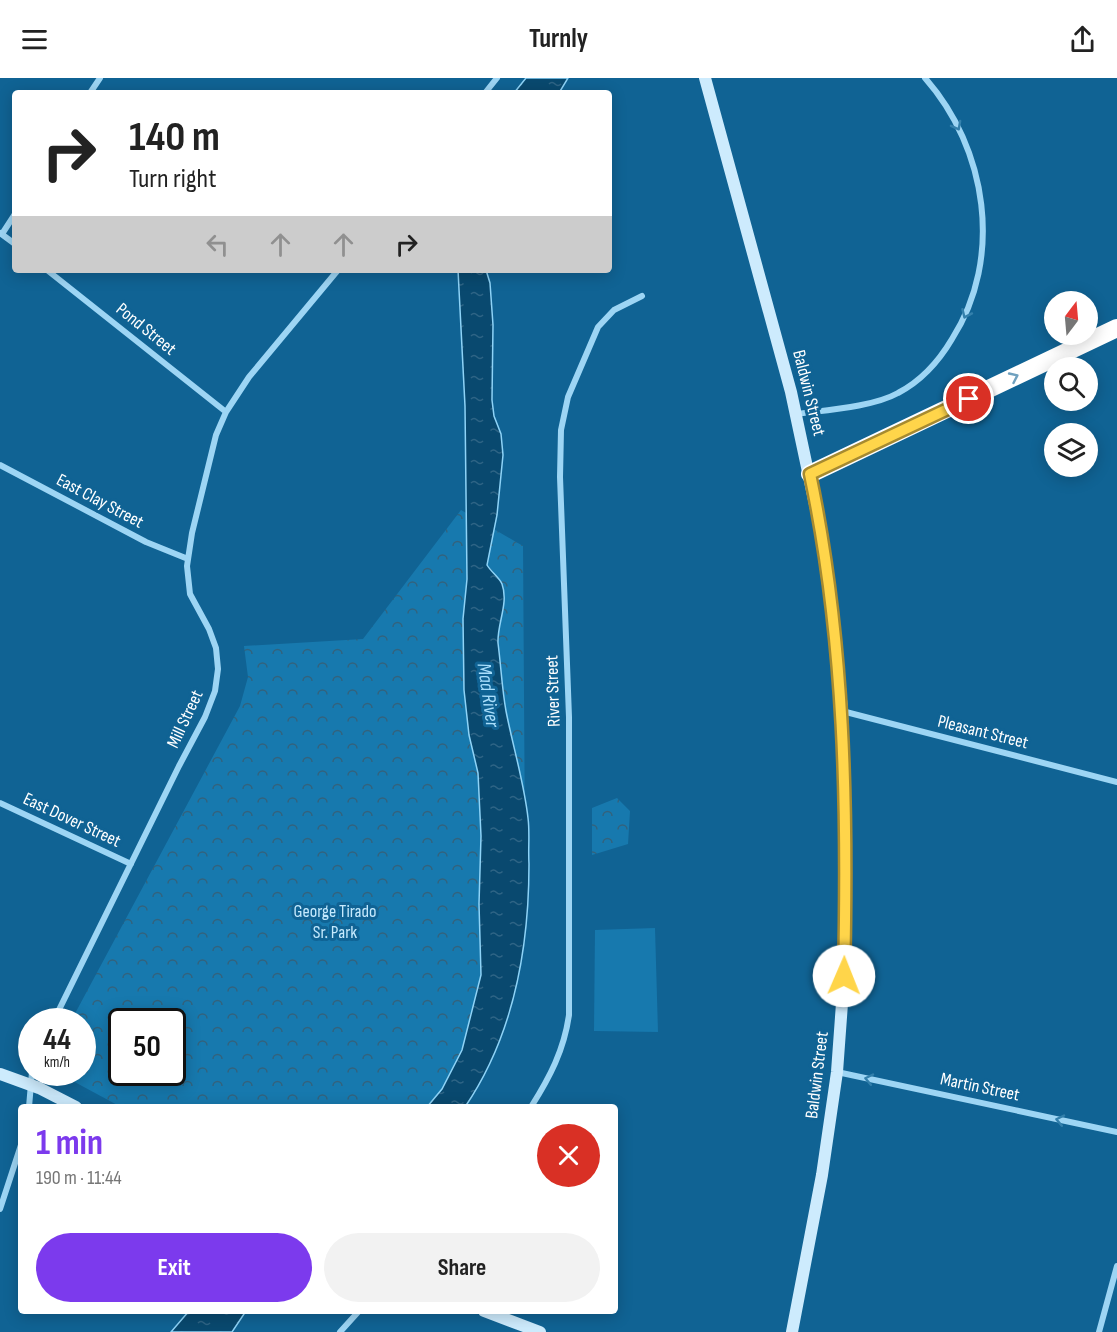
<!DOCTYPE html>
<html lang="en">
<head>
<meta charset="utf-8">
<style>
	:root { --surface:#fff; --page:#f2f2f2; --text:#222; --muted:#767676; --accent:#7c3aed }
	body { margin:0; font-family:"Sofia Sans Condensed",sans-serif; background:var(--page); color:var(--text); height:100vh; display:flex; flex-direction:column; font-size:22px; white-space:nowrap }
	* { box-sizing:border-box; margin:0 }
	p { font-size:20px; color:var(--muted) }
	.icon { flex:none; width:33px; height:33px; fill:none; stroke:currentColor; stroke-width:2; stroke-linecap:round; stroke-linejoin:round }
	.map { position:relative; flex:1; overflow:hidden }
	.drawer { position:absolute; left:18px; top:1026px; width:600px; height:210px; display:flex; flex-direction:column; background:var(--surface); border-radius:6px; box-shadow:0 3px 15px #0003 }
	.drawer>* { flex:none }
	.hud { position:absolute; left:12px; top:12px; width:600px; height:183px; border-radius:6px; box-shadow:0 3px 15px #0003; background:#fff; color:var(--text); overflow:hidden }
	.needle { width:39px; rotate:16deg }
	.fabs { position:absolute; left:1044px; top:213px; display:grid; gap:12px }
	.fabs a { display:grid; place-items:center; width:54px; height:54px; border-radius:50%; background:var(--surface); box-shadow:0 3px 15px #0003; font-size:30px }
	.speed { position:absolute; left:18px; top:930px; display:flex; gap:12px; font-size:30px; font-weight:700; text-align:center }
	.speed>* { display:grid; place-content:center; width:78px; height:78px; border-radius:50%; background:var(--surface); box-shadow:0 3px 15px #0003; line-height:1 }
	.speed small { font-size:15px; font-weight:400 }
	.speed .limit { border:3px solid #111; border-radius:9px; background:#fff; color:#111 }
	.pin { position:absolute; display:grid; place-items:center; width:51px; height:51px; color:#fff; margin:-26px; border:3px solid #fff; border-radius:50%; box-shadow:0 2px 6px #0007 }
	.me { position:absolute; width:66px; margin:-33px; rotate:1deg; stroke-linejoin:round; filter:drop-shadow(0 0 4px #0008) }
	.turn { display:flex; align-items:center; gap:21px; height:126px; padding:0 18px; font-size:27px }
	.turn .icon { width:78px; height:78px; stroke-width:2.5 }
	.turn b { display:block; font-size:42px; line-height:51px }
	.lanes { display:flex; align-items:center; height:57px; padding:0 18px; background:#0003; justify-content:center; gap:30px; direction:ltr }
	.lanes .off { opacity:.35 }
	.round { display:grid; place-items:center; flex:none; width:63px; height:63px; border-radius:32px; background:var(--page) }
	.overview { display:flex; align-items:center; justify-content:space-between; height:102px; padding:0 18px }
	h1 { font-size:36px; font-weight:700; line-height:45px; color:var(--accent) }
	.primary-button { display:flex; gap:12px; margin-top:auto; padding:12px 18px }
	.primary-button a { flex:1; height:69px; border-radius:36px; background:var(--accent); color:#fff; font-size:24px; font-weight:700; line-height:69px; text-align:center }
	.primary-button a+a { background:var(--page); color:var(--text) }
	header { display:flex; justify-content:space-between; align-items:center; height:78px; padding:0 18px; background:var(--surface); font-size:27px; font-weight:700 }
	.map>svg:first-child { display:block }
	.grass { fill:#1779ae }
	.park { fill:url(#park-crowns); fill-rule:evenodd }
	.water { fill:url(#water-ripples); stroke:#8ed3f7; stroke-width:1.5 }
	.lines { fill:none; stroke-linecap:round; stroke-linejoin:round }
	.street { stroke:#9dd5f4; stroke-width:6 }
	.secondary { stroke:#cdebfd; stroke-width:12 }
	.highway { stroke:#fff; stroke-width:18 }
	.oneway { stroke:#3380ac }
	.oneway2 { stroke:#70a1bf }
	.route-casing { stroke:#a68a30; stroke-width:15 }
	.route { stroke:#ffd54a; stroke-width:10 }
	.labels { text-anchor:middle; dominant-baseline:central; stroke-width:6; stroke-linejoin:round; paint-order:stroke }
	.street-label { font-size:18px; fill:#fff; stroke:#106394 }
	.park-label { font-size:18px; fill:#c5eafe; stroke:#106394 }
	.water-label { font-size:20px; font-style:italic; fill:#a9defb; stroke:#106394 }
</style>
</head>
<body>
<header><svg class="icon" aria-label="menu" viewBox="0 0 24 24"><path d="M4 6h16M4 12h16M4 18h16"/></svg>Turnly<svg class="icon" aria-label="share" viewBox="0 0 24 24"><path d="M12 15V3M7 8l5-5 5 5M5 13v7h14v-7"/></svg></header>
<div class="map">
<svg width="1117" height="1254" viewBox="0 0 1117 1254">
	<defs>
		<pattern id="park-crowns" width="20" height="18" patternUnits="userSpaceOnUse" patternTransform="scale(1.5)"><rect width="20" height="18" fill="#1779ae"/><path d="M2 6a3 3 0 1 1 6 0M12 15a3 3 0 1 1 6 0" fill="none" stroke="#32627d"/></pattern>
		<pattern id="water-ripples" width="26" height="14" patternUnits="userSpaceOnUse" patternTransform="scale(1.5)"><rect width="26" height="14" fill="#09496f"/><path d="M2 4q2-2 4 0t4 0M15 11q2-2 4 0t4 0" fill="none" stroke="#2e6485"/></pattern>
	</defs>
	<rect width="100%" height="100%" fill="#106394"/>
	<!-- grass -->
	<path class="grass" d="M655,850L658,954L594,953L595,852Z"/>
	<!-- park -->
	<path class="park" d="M461,432L523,468L525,769L452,1029H121L58,995L82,994V944L71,943L240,628L248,599L244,568L363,561ZM122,944H172V994H122Z
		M617,720L630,733L628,766L592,777V730Z"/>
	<!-- water -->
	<path class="water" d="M526,0H568L559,15H514Z
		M458,192H486L490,205L493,247L492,322L494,338L501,356L503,377L497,437L487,487C491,494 499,499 502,506C509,525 497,546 498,565C501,588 502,611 506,633C513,669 524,704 528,740C530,755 528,771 529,786C529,872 514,957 465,1029H427L442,1011L462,972L481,897L479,826L481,758L478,695L469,657L464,612L463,541L467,501L465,328Z
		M189,1233H246L232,1254H171Z"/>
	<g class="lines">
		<!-- street -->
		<path class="street" d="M90,15L100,0
			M485,15L497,0
			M0,155L15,166
			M2,156L15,136
			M47,192L226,334
			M796,336C826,332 873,329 898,315C921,303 939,283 952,261C1004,180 987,70 925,0
			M0,387L146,464L188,481
			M842,633L1117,704
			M0,725L131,786
			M53,944L179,688L205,639L215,613L218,591L216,570L209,551L190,516L187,488L192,455L216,357L226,334L249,299L338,192
			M837,994L1117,1054
			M29,1029L32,994
			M531,1029C550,999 564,972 569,937V639L560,399L561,352L568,319L598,249L614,232L642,218
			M0,1131L21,1067
			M340,1254L359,1233
			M1099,1254L1117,1188"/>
		<!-- secondary -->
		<path class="secondary" d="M705,0L791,314L820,450L836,563L842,633L846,770L844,898L837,994L822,1097L792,1254
			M0,996L39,1010L76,1029
			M484,1233L540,1254"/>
		<!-- highway -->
		<path class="highway" d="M810,396L1117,250"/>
	</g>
	<!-- one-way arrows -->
	<defs><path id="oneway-chevron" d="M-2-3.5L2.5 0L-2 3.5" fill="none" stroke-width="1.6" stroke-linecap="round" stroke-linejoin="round" transform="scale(1.5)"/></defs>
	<g class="oneway">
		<use href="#oneway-chevron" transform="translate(957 48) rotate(62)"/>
		<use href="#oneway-chevron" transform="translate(966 236) rotate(114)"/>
		<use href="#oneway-chevron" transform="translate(869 1001) rotate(-168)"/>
		<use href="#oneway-chevron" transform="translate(1060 1042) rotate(-168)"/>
	</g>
	<use class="oneway2" href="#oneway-chevron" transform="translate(1014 299) rotate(-25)"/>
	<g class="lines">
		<!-- route casing -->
		<g class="route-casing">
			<path id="route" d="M844,898C848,730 845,562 810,396L969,321"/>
		</g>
		<!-- route -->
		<use href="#route" class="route"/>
	</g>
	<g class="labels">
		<!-- street labels -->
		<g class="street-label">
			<text transform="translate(146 251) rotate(39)">Pond Street</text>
			<text transform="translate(809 315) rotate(76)">Baldwin Street</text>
			<text transform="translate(100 423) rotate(28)">East Clay Street</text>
			<text transform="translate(553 613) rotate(-92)">River Street</text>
			<text transform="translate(185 641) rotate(-65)">Mill Street</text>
			<text transform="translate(983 654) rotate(14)">Pleasant Street</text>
			<text transform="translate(72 742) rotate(25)">East Dover Street</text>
			<text transform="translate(817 997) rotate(-83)">Baldwin Street</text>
			<text transform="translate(980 1009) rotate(12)">Martin Street</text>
		</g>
		<!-- park labels -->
		<g class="park-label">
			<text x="335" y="833">George Tirado<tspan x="335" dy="21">Sr. Park</tspan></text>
		</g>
		<!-- water labels -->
		<g class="water-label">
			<text transform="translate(488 617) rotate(82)">Mad River</text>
		</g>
	</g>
</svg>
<div class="fabs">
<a><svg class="needle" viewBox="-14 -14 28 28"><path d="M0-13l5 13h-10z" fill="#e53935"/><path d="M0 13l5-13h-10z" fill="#767676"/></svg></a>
<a><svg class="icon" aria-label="search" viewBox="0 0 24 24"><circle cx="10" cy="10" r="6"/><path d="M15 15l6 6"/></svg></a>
<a><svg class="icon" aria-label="layers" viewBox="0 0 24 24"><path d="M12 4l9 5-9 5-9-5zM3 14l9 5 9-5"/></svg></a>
</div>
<div class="speed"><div>44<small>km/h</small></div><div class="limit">50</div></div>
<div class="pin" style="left:969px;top:321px;background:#d93025"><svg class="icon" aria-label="arrive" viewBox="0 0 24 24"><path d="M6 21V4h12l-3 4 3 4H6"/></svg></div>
<svg class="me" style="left:844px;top:898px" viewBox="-20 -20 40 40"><circle r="19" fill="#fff"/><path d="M0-13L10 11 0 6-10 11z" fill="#ffd54a"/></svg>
<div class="hud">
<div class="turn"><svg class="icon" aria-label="right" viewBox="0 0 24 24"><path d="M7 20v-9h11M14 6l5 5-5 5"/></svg><div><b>140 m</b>Turn right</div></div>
<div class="lanes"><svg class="icon off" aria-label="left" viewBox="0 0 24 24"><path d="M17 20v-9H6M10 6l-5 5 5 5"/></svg><svg class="icon off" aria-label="ahead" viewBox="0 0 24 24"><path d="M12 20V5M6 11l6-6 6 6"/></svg><svg class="icon off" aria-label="ahead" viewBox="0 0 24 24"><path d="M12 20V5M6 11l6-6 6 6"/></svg><svg class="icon" aria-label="right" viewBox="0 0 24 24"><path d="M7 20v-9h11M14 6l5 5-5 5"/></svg></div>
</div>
<section class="drawer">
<div class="overview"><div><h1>1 min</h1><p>190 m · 11:44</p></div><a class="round" style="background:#d93025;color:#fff"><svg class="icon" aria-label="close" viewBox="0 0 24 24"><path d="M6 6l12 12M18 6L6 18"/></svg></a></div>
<div class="primary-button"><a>Exit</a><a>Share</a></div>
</section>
</div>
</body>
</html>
